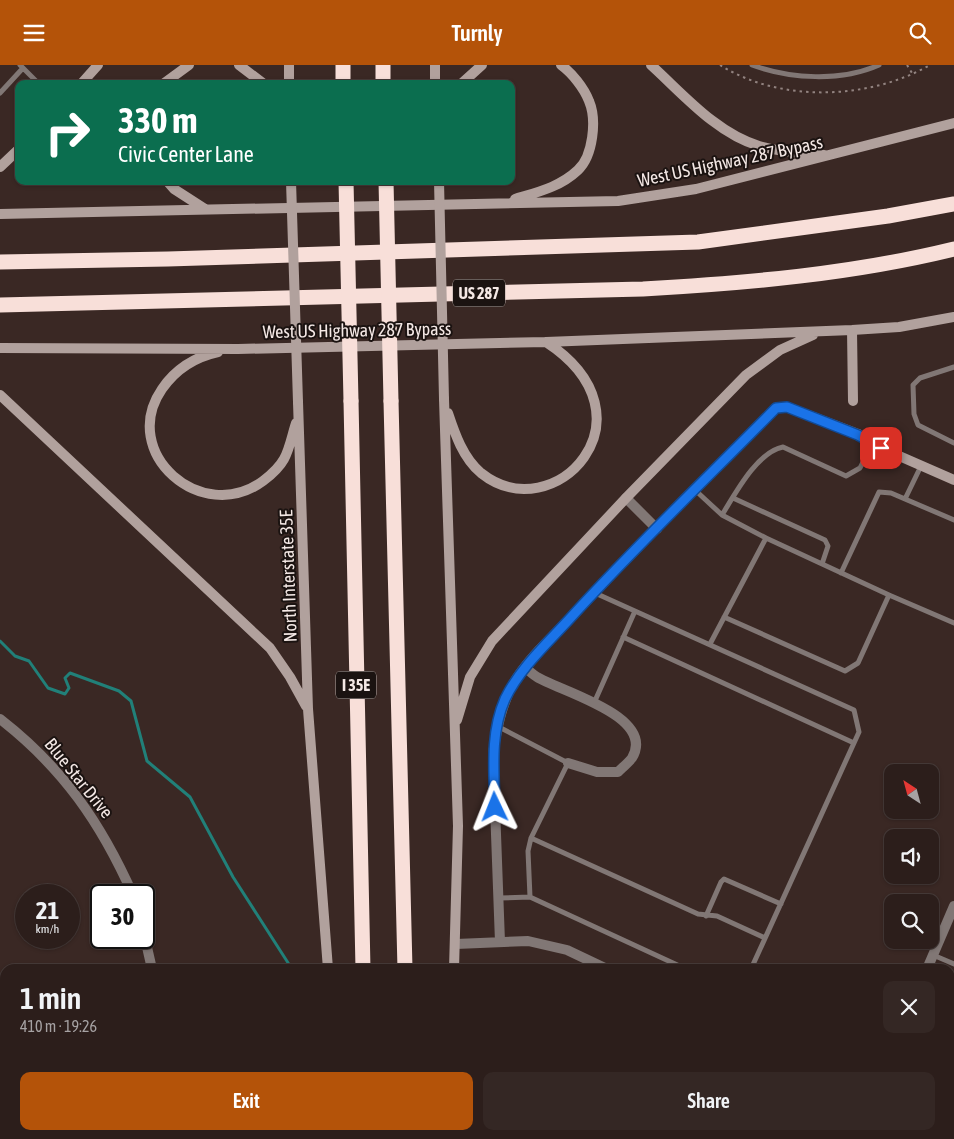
<!DOCTYPE html>
<html lang="en">
<head>
<meta charset="utf-8">
<style>
	:root { --surface:#2c1e1b; --page:#342724; --text:#f1f3f6; --muted:#a6a2a3; --line:#483c3a; --accent:#b45309 }
	body { margin:0; font-family:"Asap Condensed",sans-serif; background:var(--page); color:var(--text); height:100vh; display:flex; flex-direction:column; font-size:19px; white-space:nowrap }
	* { box-sizing:border-box; margin:0 }
	p { font-size:16px; color:var(--muted) }
	.icon { flex:none; width:28px; height:28px; fill:none; stroke:currentColor; stroke-width:2; stroke-linecap:round; stroke-linejoin:round }
	.map { position:relative; flex:1; overflow:hidden }
	.side { position:absolute; left:0px; top:899px; width:955px; height:176px; display:flex; flex-direction:column; background:var(--surface); border-radius:15px 15px 0 0; box-shadow:0 1px 4px #0004,0 0 0 1px var(--line) }
	.side>* { flex:none }
	.banner { position:absolute; left:15px; top:15px; width:500px; height:105px; border-radius:10px; box-shadow:0 1px 4px #0004,0 0 0 1px var(--line); background:#0b6e4f; color:#fff; overflow:hidden }
	.needle { width:32px; rotate:324deg }
	.fabs { position:absolute; left:884px; top:699px; display:grid; gap:10px }
	.fabs a { display:grid; place-items:center; width:55px; height:55px; border-radius:10px; background:var(--surface); box-shadow:0 1px 4px #0004,0 0 0 1px var(--line); font-size:25px }
	.speed { position:absolute; left:15px; top:819px; display:flex; gap:10px; font-size:25px; font-weight:700; text-align:center }
	.speed>* { display:grid; place-content:center; width:65px; height:65px; border-radius:50%; background:var(--surface); box-shadow:0 1px 4px #0004,0 0 0 1px var(--line); line-height:1 }
	.speed small { font-size:12px; font-weight:400 }
	.speed .limit { border:2px solid #111; border-radius:8px; background:#fff; color:#111 }
	.pin { position:absolute; display:grid; place-items:center; width:42px; height:42px; color:#fff; margin:-21px; border-radius:10px; box-shadow:0 2px 8px #0006 }
	.me { position:absolute; width:55px; margin:-28px; rotate:358deg; stroke-linejoin:round; filter:drop-shadow(0 0 4px #0008) }
	.turn { display:flex; align-items:center; gap:18px; height:105px; padding:0 20px; font-size:22px }
	.turn .icon { width:65px; height:65px; stroke-width:2.5 }
	.turn b { display:block; font-size:35px; line-height:42px }
	.round { display:grid; place-items:center; flex:none; width:52px; height:52px; border-radius:10px; background:var(--page) }
	.head { display:flex; align-items:center; justify-content:space-between; height:85px; padding:0 20px }
	h1 { font-size:30px; font-weight:600; line-height:38px }
	.cta { display:flex; gap:10px; margin-top:auto; padding:10px 20px }
	.cta a { flex:1; height:58px; border-radius:10px; background:var(--accent); color:#fff; font-size:20px; font-weight:600; line-height:58px; text-align:center }
	.cta a+a { background:var(--page); color:var(--text) }
	header { display:flex; justify-content:space-between; align-items:center; height:65px; padding:0 20px; background:var(--accent); color:#fff; font-size:22px; font-weight:600 }
	.map>svg:first-child { display:block }
	.lines { fill:none; stroke-linecap:round; stroke-linejoin:round }
	.stream { stroke:#218079; stroke-width:3 }
	.path { stroke:#928380; stroke-width:2; stroke-dasharray:2.5 4; stroke-linecap:butt }
	.lane { stroke:#817775; stroke-width:5 }
	.street { stroke:#817775; stroke-width:10 }
	.secondary { stroke:#b1a19d; stroke-width:10 }
	.highway { stroke:#f8dfd9; stroke-width:15 }
	.secondary-bridge { stroke:#b1a19d; stroke-width:10 }
	.highway-bridge { stroke:#f8dfd9; stroke-width:15 }
	.route-casing { stroke:#114b97; stroke-width:12 }
	.route { stroke:#1a73e8; stroke-width:9 }
	.labels { text-anchor:middle; dominant-baseline:central; stroke-width:4; stroke-linejoin:round; paint-order:stroke }
	.shield { fill:#1b1311; stroke:#b3a8a5; stroke-width:1 }
	.shield-label { font-size:16px; font-weight:bold; fill:#f4e8e5 }
	.street-label { font-size:18px; fill:#f4e8e5; stroke:#1b1311 }
</style>
</head>
<body>
<header><svg class="icon" aria-label="menu" viewBox="0 0 24 24"><path d="M4 6h16M4 12h16M4 18h16"/></svg>Turnly<svg class="icon" aria-label="search" viewBox="0 0 24 24"><circle cx="10" cy="10" r="6"/><path d="M15 15l6 6"/></svg></header>
<div class="map">
<svg width="954" height="1074" viewBox="0 0 954 1074">
	<rect width="100%" height="100%" fill="#3a2824"/>
	<g class="lines">
		<!-- stream -->
		<path class="stream" d="M0,576L15,591L29,596L48,623L65,629L69,623L65,613L70,608L119,626L131,636L147,696L190,732L233,812L292,904
			M459,1074V1070
			M493,1074L496,1070L499,1074"/>
		<!-- path -->
		<path class="path" d="M720,0C780,38 869,35 930,0
			M907,0L912,8"/>
		<!-- lane -->
		<path class="lane" d="M20,0L39,19
			M752,0C790,14 841,17 879,0
			M0,28L23,3
			M954,302L920,313L913,320L914,349L918,360L954,378
			M695,425L722,450
			M733,433L825,475L828,481L822,499
			M905,434L921,401
			M841,508L879,427L891,428L954,455
			M595,528L854,645L859,667L751,904
			M889,530L954,558
			M724,552L845,606L858,598L889,530L766,473
			M623,572L854,678
			M710,579L766,473L722,450C735,429 757,387 783,382L846,411L860,403L872,379
			M594,638L635,546
			M497,661L568,698L531,773L528,786L530,832
			M531,773L698,849L717,851L765,873
			M499,833L530,832L686,904
			M706,851L721,817L724,814L781,839
			M933,890L954,899
			M283,1070L294,1074"/>
		<!-- street -->
		<path class="street" d="M626,433L657,464
			M525,602C529,606 532,609 537,612C559,626 657,651 632,693C628,698 622,703 618,707H597L568,698
			M0,654C63,703 101,758 133,830
			M144,869L152,904
			M500,877L493,688C497,664 501,641 513,619C529,591 558,567 580,543C644,474 711,409 776,343L787,342L858,369
			M456,879L528,876L567,885L607,904
			M927,904L954,841
			M950,1061L954,1063
			M161,1070V1074"/>
		<!-- secondary -->
		<path class="secondary" d="M239,0L264,19
			M435,0V19
			M651,0C683,29 716,68 759,81C780,87 802,88 824,90
			M81,19L98,0
			M163,19L189,0
			M289,19V0
			M461,19L482,0
			M0,102L19,84
			M167,116L174,124L205,144
			M515,134C538,127 560,122 578,105C593,91 597,55 589,36C584,23 572,8 561,0
			M0,149L618,136L696,124L954,58
			M852,265L853,336
			M0,283L238,284L546,277L852,265L899,262L954,252
			M218,287C195,292 175,305 162,324C118,388 202,461 263,416C271,410 279,403 284,394C290,383 292,370 296,358
			M0,330L270,583L290,612L306,641
			M444,334L458,761L454,904
			M298,337L308,644L328,904
			M448,348C455,369 463,393 481,408C554,466 661,352 546,277
			M858,369L881,383L954,415
			M457,655L470,612L492,576L626,433L746,310L780,285L813,270
			M338,1070V1074"/>
		<!-- highway -->
		<path class="highway" d="M343,0V19
			M383,0V19
			M0,197L168,194L698,177L888,151L954,139
			M0,240L643,224C748,218 852,209 954,184
			M351,336L363,904
			M391,336L405,904
			M369,1070V1074
			M409,1070V1074
			M440,1074L441,1070"/>
		<!-- secondary-bridge -->
		<path class="secondary-bridge" d="M291,116L298,337
			M439,116L444,334"/>
		<!-- highway-bridge -->
		<path class="highway-bridge" d="M346,116L351,336
			M386,116L391,336"/>
	</g>
	<g class="lines">
		<!-- route casing -->
		<g class="route-casing">
			<path id="route" d="M495,742C494,706 490,668 505,634C521,601 550,576 574,549C639,478 709,411 776,343L787,342L858,370L881,383"/>
		</g>
		<!-- route -->
		<use href="#route" class="route"/>
	</g>
	<g class="labels">
		<!-- shield labels -->
		<g class="shield">
			<rect x="453" y="214.5" width="52" height="27" rx="4"/>
			<rect x="336" y="606.5" width="40" height="27" rx="4"/>
		</g>
		<g class="shield-label">
			<text x="479" y="228">US 287</text>
			<text x="356" y="620">I 35E</text>
		</g>
		<!-- street labels -->
		<g class="street-label">
			<text transform="translate(730 96) rotate(-12)">West US Highway 287 Bypass</text>
			<text transform="translate(357 265) rotate(-1)">West US Highway 287 Bypass</text>
			<text transform="translate(288 511) rotate(-92)">North Interstate 35E</text>
			<text transform="translate(79 713) rotate(51)">Blue Star Drive</text>
		</g>
	</g>
</svg>
<div class="fabs">
<a><svg class="needle" viewBox="-14 -14 28 28"><path d="M0-13l5 13h-10z" fill="#e53935"/><path d="M0 13l5-13h-10z" fill="#a6a2a3"/></svg></a>
<a><svg class="icon" aria-label="sound" viewBox="0 0 24 24"><path d="M4 9h4l5-4v14l-5-4H4zM17 9q2 3 0 6"/></svg></a>
<a><svg class="icon" aria-label="search" viewBox="0 0 24 24"><circle cx="10" cy="10" r="6"/><path d="M15 15l6 6"/></svg></a>
</div>
<div class="speed"><div>21<small>km/h</small></div><div class="limit">30</div></div>
<div class="pin" style="left:881px;top:383px;background:#d93025"><svg class="icon" aria-label="arrive" viewBox="0 0 24 24"><path d="M6 21V4h12l-3 4 3 4H6"/></svg></div>
<svg class="me" style="left:495px;top:742px" viewBox="-20 -20 40 40"><path d="M0-17L14 15 0 8-14 15z" fill="#1a73e8" stroke="#fff" stroke-width="4"/></svg>
<div class="banner">
<div class="turn"><svg class="icon" aria-label="right" viewBox="0 0 24 24"><path d="M7 20v-9h11M14 6l5 5-5 5"/></svg><div><b>330 m</b>Civic Center Lane</div></div>
</div>
<section class="side">
<div class="head"><div><h1>1 min</h1><p>410 m · 19:26</p></div><a class="round"><svg class="icon" aria-label="close" viewBox="0 0 24 24"><path d="M6 6l12 12M18 6L6 18"/></svg></a></div>
<div class="cta"><a>Exit</a><a>Share</a></div>
</section>
</div>
</body>
</html>
